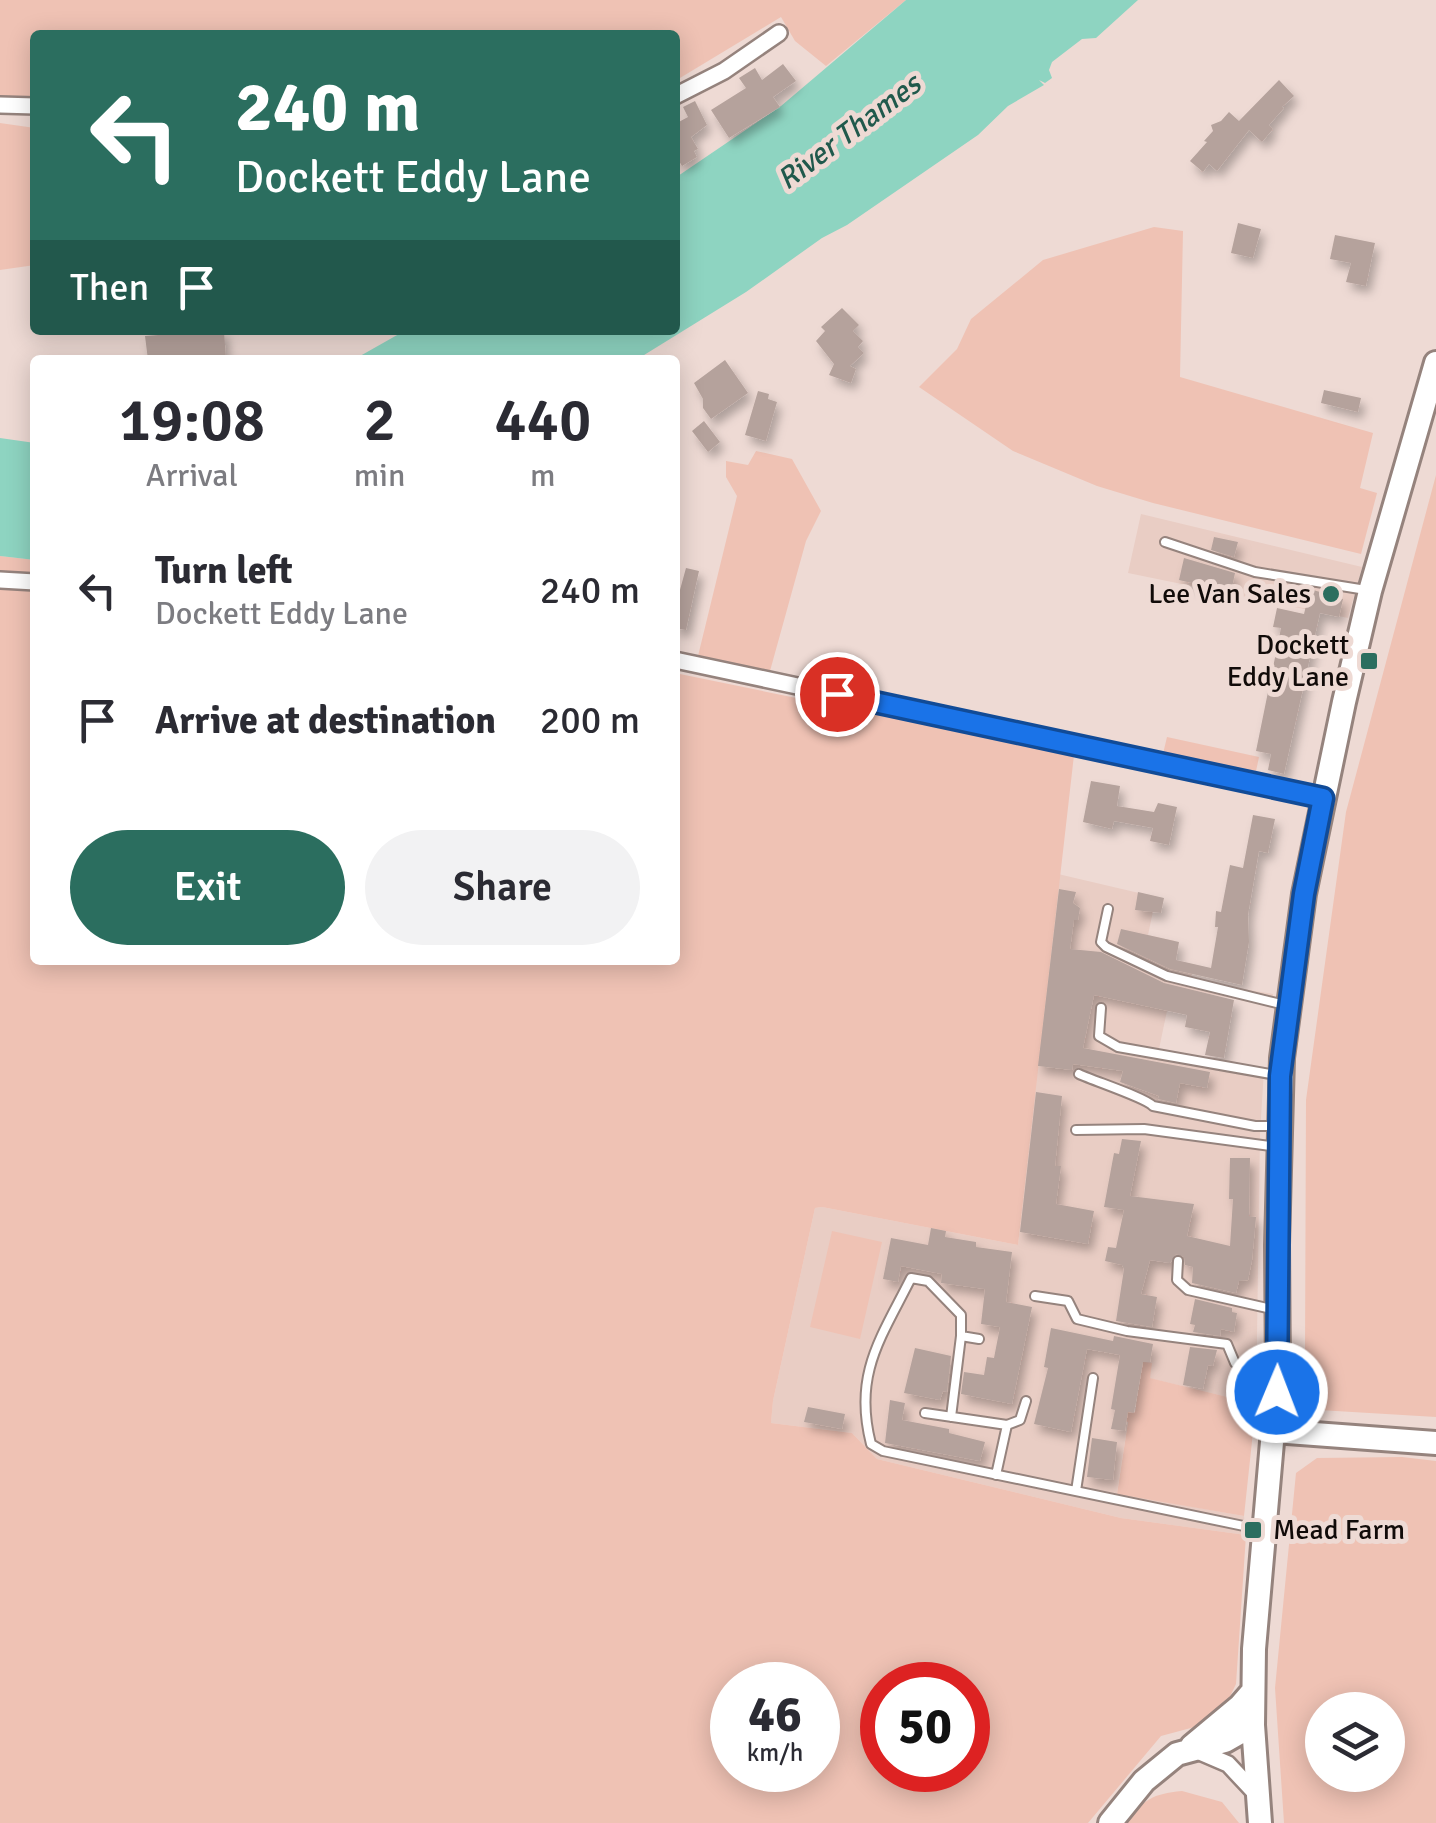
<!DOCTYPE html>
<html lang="en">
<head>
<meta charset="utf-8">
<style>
	:root { --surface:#fff; --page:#f2f2f3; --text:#2b2b33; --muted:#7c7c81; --accent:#2b6e5f }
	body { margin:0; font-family:Signika,sans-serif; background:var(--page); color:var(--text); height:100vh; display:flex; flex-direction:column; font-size:38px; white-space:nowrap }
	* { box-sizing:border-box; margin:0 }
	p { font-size:32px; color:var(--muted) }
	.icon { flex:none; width:55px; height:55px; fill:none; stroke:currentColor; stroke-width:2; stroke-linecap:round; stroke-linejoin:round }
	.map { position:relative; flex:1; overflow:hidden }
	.side { position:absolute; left:30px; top:355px; width:650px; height:610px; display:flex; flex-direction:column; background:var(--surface); border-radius:10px; box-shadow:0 5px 25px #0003 }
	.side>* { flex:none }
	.hud { position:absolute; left:30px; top:30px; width:650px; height:305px; border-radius:10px; box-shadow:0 5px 25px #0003; background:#2b6e5f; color:#fff; overflow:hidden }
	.buttons { position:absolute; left:1305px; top:1692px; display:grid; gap:20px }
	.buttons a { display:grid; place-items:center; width:100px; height:100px; border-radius:50%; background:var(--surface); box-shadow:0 5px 25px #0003; font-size:50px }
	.speed { position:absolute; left:710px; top:1662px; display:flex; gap:20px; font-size:50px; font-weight:700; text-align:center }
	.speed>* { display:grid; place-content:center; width:130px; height:130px; border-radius:50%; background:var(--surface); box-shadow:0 5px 25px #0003; line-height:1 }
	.speed small { font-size:25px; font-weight:400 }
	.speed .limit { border:15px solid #d22; background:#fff; color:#111 }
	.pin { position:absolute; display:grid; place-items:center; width:85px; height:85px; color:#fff; margin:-42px; border:5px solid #fff; border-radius:50%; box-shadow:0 2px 10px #0007 }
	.me { position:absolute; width:110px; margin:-55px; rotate:1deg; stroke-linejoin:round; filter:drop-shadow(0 0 8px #0008) }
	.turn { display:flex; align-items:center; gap:35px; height:210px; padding:0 40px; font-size:45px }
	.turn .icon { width:130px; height:130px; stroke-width:2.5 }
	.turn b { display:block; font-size:70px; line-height:85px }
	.then { display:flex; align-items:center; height:95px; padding:0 40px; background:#0003; gap:20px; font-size:38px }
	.eta { display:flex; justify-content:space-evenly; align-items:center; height:170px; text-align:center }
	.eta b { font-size:60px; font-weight:600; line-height:70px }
	.primary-button { display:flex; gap:20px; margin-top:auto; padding:20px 40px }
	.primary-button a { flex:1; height:115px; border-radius:60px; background:var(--accent); color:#fff; font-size:40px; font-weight:600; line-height:115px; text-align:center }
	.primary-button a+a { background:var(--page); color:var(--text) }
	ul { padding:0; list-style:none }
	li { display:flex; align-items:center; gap:30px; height:130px; padding:0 40px }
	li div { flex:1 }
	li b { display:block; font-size:38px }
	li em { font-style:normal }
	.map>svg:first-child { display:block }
	.built { fill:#e9cdc4 }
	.green { fill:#efc2b4; fill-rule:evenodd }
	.water { fill:#8ed4c1 }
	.building { fill:#b5a29c; filter:url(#shadow) }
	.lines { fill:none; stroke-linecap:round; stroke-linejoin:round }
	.lane-casing { stroke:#95837d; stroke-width:12 }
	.street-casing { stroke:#95837d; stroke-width:20 }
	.secondary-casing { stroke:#95837d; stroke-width:28 }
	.lane { stroke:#fff; stroke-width:8 }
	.street { stroke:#fff; stroke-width:15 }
	.secondary { stroke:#fff; stroke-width:22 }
	.route-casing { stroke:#114b97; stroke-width:25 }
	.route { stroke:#1a73e8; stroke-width:18 }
	.poi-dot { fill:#2b6e5f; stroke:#eedad4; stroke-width:4 }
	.labels { text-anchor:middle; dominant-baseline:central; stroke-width:10; stroke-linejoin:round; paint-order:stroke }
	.poi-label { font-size:28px; fill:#110b09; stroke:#eedad4; text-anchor:end }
	.water-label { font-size:30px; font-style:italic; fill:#20594c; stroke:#eedad4 }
</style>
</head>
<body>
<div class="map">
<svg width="1436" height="1823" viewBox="0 0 1436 1823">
	<defs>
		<filter id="shadow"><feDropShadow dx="4.5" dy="7" stdDeviation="5" flood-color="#0004"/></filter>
	</defs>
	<rect width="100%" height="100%" fill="#eedad4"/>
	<!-- built -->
	<path class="built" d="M1141,514L1362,567L1348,618L1128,573Z
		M1058,874L1156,897L1148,935L1175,941L1170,966L1192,973L1191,978L1212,984L1273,994L1272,1006L1172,987L1159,1049L1264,1070L1260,1133L1256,1404L1149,1378L1128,1421L1117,1493L1244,1516L1246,1535L1121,1518L877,1459L852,1433L771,1423L773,1401L815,1208L822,1207L1018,1245Z"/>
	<!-- green -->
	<path class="green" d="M0,0H906L826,66L795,41L781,17L675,81V35H35V100L0,96Z
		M0,123L35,128V265L0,270Z
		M1154,227L1183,231L1180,377L1373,433L1360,488L1377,493L1361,554L1153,503L1097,486L1013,451L919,387L957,349L971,319L1043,260Z
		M756,451L792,459L821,511L806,541L770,671L698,656L737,496L726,477V461L748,465Z
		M1436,475V1417L1319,1410L1305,1357L1306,1100L1346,812Z
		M0,556L35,560V960H675V673L1074,755L1018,1245L822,1207L815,1208L773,1401L771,1423L852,1433L877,1459L1121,1518L1246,1535L1236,1684L1223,1711L1202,1725L1161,1736L1088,1823H0ZM732,1685H818V1770H732ZM882,1685H968V1770H882Z
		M1167,737L1259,757L1255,776L1162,758Z
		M832,1231L882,1242L860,1339L810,1327Z
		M1143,1362L1152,1363L1150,1378L1256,1404L1244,1516L1117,1494L1128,1422L1123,1420L1124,1411L1135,1412Z
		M1402,1457L1436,1461V1823H1284L1275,1688L1296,1473L1317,1458ZM1322,1710H1388V1775H1322Z
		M1182,1791L1222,1802L1239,1823H1125C1145,1799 1152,1794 1182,1791Z"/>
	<!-- water -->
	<path class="water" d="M906,0H1138L1096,38L1082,39L1052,62L1049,70L1052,78L1045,83L1039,80L1044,85L1008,106L978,135L847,225L822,238L746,292L636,360H353L406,330H675V178L781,106Z
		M0,438L35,443V560L0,556Z"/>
	<!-- building -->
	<path class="building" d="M783,64L796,81L773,97L780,107L729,138L711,110L746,88L739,78L755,68L762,80Z
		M1279,80L1294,96L1282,107L1284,108L1269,125L1273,129L1262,142L1249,130L1217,171L1209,164L1203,172L1190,161L1207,142L1204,141L1213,131L1211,125L1221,121L1229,112L1239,121Z
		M695,101L707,125L691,137L698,149L694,151L697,157L682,166L675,154V124L688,117L683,107Z
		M1238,223L1261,229L1253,258L1231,253Z
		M1335,235L1375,243L1366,286L1346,282L1351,263L1330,259Z
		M842,308L859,325L853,331L863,341L858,347L864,353L850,366L856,369L851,383L829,375L834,364L816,341L825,331L821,327Z
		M224,330L226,360H148L145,336Z
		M725,360L748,393L711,419L703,408V399L694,383Z
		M1324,390L1361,398L1358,412L1321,403Z
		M758,391L769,394L768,399L777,402L766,441L745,435Z
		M704,421L720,442L708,452L692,431Z
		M1214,537L1238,542L1234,557L1211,550Z
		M1184,558L1235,573L1231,592L1179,580Z
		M686,568L699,571L686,630L675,628V608Z
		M1310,589L1343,599L1339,617L1320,613L1284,774L1268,770L1271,754L1256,751L1281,628L1273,627L1277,608L1304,614Z
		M1091,781L1120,786L1117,806L1154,812L1158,803L1177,807L1169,845L1150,841L1153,828L1114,821L1112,829L1083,822Z
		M1253,815L1275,819L1268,853L1259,851L1248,915L1249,942L1242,985L1170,969L1117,944L1121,929L1179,942L1176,960L1211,968L1218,927H1215L1216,911L1221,912L1230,865L1243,868Z
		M1059,889L1076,892L1073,903L1080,908L1078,920H1074L1070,949L1101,952L1164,983L1234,1000L1224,1058L1205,1055L1210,1032L1185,1027L1187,1015L1094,995L1083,1048L1210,1072L1207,1088L1180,1083L1176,1103L1158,1099L1159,1096L1120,1082L1123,1071L1073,1064L1072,1070L1038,1066Z
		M1138,892L1164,898L1161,913L1135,910Z
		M1036,1092L1062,1096L1055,1166H1061L1056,1204L1094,1211L1088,1244L1020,1232Z
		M1122,1139L1141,1141L1130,1196L1194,1204L1187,1236L1230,1246L1233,1199H1229L1230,1158H1250L1249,1216L1256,1217L1252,1260L1248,1280L1239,1281L1236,1293L1192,1283L1193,1267L1185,1265L1184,1257L1176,1254L1170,1263L1150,1260L1141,1294L1157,1297L1152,1327L1116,1321L1124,1269L1122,1265L1105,1261L1108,1247L1116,1248L1124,1210L1104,1207L1114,1153L1119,1154Z
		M931,1228L946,1231L945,1237L976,1242V1247L1012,1252L1006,1302L1032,1307L1012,1404L961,1394L964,1372L984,1375L987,1357L994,1358L1000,1327L981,1324L985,1289L941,1283L942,1274L901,1266L898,1282L883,1279L891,1238L928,1245Z
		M1195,1299L1232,1308V1312L1237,1313L1234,1332L1221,1329L1220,1336L1193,1332L1195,1325L1190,1324Z
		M1051,1328L1113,1341L1114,1336L1153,1344L1150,1362H1143L1134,1413L1128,1412L1125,1431L1111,1429L1115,1410L1111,1409L1120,1355L1087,1349L1071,1432L1034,1424L1048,1368L1044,1367Z
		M1190,1347L1217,1350L1213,1366L1208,1365L1203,1389L1183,1385Z
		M915,1348L951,1356L947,1392L943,1391L940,1400L904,1393Z
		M890,1400L905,1403L902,1420L949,1429V1433L985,1442L980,1461L885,1443Z
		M808,1407L845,1414L842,1429L804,1422Z
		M1092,1438L1117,1442L1113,1480L1087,1477Z"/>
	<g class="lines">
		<!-- lane casing -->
		<g class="lane-casing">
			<path id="lane" d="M1165,542L1255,572L1366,590
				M1108,909L1101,942L1106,947L1167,976L1285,1005
				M1101,1008L1099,1036L1118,1047L1276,1075
				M1079,1074C1094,1081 1146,1098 1153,1106L1255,1126H1278
				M1076,1130L1144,1129L1278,1147
				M1178,1261L1177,1280L1188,1290L1276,1310
				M1035,1296L1068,1301L1077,1319L1127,1331L1227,1344L1235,1363L1250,1371L1274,1372
				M979,1339L961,1336V1315L928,1281L911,1278C881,1338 853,1374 871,1444L883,1451L1263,1530
				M925,1413L1007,1425L996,1475
				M951,1417L961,1336
				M1007,1425L1020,1420L1026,1401
				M1076,1491L1093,1378"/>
		</g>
		<!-- street casing -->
		<g class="street-casing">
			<path id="street" d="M675,96L724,71L779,33
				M0,105L35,106
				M0,580L35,582
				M675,660L1323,798
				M1193,1749L1228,1764L1257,1795"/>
		</g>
		<!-- secondary casing -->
		<g class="secondary-casing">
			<path id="secondary" d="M1274,1431L1436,1443
				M1192,1746L1240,1706L1253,1691
				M1110,1823L1144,1781L1177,1754L1225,1741L1253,1725
				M1260,1823L1253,1725L1254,1649L1278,1373L1277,1245L1282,1058L1304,894L1344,702L1370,591L1436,363"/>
		</g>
		<!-- lane -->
		<use href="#lane" class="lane"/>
		<!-- street -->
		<use href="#street" class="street"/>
		<!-- secondary -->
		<use href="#secondary" class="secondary"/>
	</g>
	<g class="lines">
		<!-- route casing -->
		<g class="route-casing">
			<path id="route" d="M837,694L1323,798L1304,894L1280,1076L1277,1392"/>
		</g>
		<!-- route -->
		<use href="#route" class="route"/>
	</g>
	<!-- markers -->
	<g class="poi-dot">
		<circle cx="1331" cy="594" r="10"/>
		<rect x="1359" y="651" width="20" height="20" rx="5"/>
		<rect x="1243" y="1520" width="20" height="20" rx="5"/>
	</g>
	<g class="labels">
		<!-- poi labels -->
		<g class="poi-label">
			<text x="1311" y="594">Lee Van Sales</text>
			<text x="1349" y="645">Dockett<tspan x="1349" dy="32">Eddy Lane</tspan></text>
			<text x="1273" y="1530" text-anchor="start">Mead Farm</text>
		</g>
		<!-- water labels -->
		<g class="water-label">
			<text transform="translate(849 132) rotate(-37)">River Thames</text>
		</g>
	</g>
</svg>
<div class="buttons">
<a><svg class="icon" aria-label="layers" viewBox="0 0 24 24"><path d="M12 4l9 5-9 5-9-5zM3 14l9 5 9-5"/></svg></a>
</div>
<div class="speed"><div>46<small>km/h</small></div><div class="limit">50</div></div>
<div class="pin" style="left:837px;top:694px;background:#d93025"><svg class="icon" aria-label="arrive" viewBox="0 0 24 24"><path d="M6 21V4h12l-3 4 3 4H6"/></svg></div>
<svg class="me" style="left:1277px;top:1392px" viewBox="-20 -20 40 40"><circle r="17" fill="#1a73e8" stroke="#fff" stroke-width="3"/><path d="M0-11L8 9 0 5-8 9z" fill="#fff"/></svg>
<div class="hud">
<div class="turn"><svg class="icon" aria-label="left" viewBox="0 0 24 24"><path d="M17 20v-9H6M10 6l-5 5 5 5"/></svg><div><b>240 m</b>Dockett Eddy Lane</div></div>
<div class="then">Then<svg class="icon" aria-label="arrive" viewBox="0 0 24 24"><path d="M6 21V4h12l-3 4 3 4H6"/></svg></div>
</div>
<section class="side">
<div class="eta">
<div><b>19:08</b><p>Arrival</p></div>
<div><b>2</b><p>min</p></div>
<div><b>440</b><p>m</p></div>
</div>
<ul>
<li><svg class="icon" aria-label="left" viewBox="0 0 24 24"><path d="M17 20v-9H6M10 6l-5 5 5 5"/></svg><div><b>Turn left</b><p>Dockett Eddy Lane</p></div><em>240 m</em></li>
<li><svg class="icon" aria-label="arrive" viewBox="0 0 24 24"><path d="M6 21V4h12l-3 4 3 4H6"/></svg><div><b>Arrive at destination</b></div><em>200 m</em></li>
</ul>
<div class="primary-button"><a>Exit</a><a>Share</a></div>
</section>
</div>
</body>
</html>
